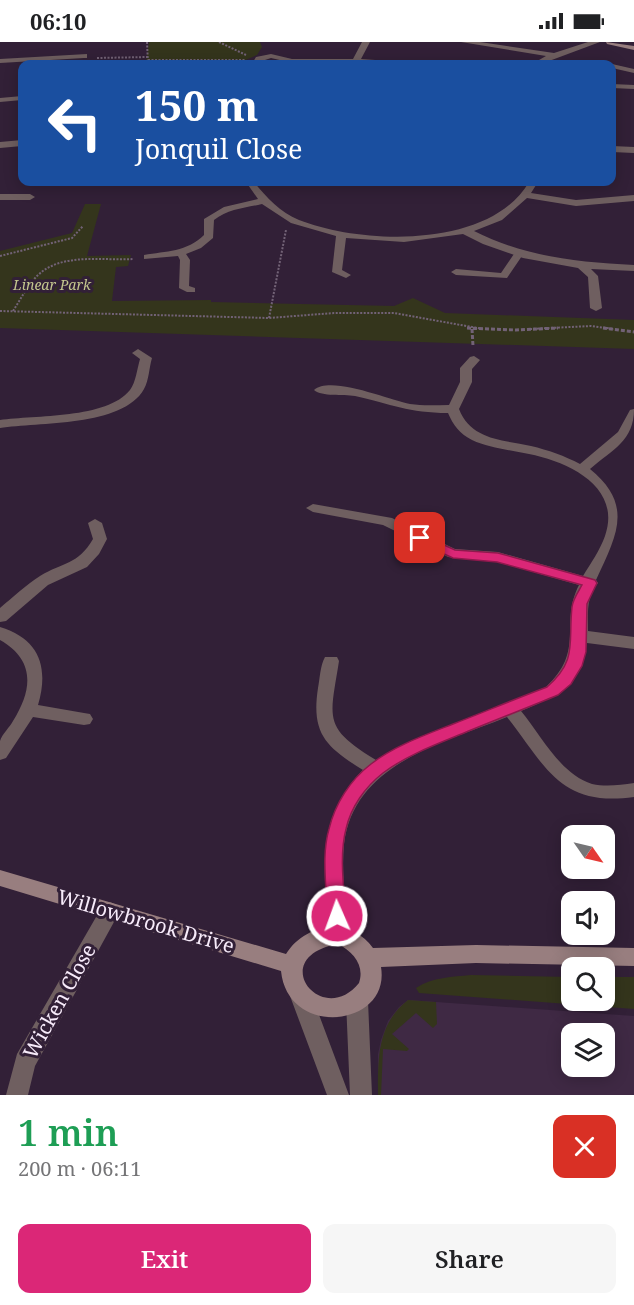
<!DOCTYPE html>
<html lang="en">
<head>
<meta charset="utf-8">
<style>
	:root { --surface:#fff; --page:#f6f6f6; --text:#202124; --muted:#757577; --accent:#db2777 }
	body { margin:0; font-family:"Noto Serif",serif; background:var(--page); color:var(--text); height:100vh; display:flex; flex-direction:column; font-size:22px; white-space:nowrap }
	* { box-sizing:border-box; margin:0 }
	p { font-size:20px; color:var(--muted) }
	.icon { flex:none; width:33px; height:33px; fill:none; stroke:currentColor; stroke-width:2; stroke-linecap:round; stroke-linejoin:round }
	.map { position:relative; height:1053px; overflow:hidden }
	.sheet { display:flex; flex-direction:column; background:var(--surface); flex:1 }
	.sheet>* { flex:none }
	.banner { position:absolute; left:18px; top:18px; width:598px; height:126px; border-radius:12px; box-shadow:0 3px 15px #0003; background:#1a4fa0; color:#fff; overflow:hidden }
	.needle { width:39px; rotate:124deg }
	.fabs { position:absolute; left:561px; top:783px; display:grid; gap:12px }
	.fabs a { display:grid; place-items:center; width:54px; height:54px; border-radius:12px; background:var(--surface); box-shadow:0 3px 15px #0003; font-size:30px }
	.pin { position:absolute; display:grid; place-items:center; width:51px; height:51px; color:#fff; margin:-26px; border-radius:12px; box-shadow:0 3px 9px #0006 }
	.me { position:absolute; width:66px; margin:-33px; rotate:358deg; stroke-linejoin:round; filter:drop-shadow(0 0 4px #0008) }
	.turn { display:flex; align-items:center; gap:21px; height:126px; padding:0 18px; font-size:27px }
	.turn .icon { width:78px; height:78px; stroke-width:2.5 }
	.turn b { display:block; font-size:42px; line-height:51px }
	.round { display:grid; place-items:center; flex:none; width:63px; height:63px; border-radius:12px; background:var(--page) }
	.summary { display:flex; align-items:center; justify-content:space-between; height:102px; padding:0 18px }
	h1 { font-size:36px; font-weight:600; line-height:45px; color:#1e9e55 }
	.button { display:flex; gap:12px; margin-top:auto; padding:12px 18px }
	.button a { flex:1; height:69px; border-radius:12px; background:var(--accent); color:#fff; font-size:24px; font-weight:600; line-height:69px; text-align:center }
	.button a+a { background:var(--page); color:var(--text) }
	.status { display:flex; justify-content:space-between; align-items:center; height:42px; padding:0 30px; background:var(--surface); direction:ltr }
	.status svg { height:16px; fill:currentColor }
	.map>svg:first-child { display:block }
	.built { fill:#3f2944; fill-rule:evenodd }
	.green { fill:#34351c }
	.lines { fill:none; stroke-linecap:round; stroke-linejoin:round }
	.path-far1 { stroke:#726276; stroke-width:2; stroke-dasharray:2 1.5; stroke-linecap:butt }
	.path { stroke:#726276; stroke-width:3; stroke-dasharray:4 2; stroke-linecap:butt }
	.lane { fill:#6f5f60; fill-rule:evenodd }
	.street { fill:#6f5f60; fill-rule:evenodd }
	.secondary { fill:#987e7f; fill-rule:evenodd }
	.route { fill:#db2777; stroke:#8e194d; stroke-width:1.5 }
	.labels { text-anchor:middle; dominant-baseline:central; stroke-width:6; stroke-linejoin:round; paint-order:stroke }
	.far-park-label { font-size:14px; font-style:italic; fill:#c4c78e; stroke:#322037 }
	.near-street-label { font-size:20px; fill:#f7ebfa; stroke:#322037 }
</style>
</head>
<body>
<div class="status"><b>06:10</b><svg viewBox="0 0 49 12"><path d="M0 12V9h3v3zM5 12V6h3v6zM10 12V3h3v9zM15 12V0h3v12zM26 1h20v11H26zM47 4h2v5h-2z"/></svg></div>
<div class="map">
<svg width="634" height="1053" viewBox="0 0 634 1053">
	<rect width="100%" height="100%" fill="#322037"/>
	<!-- built -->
	<path class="built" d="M408,958L634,974V1053H378V1012L381,998L388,979L399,965ZM572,992H604V1024H572Z"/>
	<!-- green -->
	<path class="green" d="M149,0H260L262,5L257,13L241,20H146Z
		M85,162H101L87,214L131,213L128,224L116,225L112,259L211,258V260L394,264L413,256L445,271L634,278V307L0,286V209L72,191Z
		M471,933L571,935L572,958H604L605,935H634V967L419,951L416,946C433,935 452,935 471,933Z
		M408,958L436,960L437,982L433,986L416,971L392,992L409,1007L407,1009L383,1007L381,1053H378C378,1017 377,982 408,958Z"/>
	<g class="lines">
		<!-- path-far1 -->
		<path class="path-far1" d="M147,0L148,22
			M219,0L246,13
			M97,16L148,15
			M148,18H245
			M0,214L72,196L83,184
			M0,269L269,276L334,271H394L483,287
			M13,269C21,257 27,244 37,234C61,210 103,219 133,217
			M269,276L286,188
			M530,287L591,284L614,287"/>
		<!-- path -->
		<path class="path" d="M467,286L516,288L558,286
			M603,286L634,290
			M472,287L473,304"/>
		<!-- lane -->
		<path class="lane" d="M519,208L524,211L507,236L456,233L451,230L456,227L501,231L516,209Z"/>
		<!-- street -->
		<path class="street" d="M362,0H370L361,17L404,20L408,22H281L284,19L271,16L262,19L264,22H256L253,20L256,15L271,12L292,17H353Z
			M461,0H480L554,11L588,0H600L541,22H532L546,14Z
			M87,12V16H84L0,21V17Z
			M609,22H612L634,27V31L612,26V22Z
			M612,42L634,43V47L612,46Z
			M22,54V58L0,60V56Z
			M22,98V104L0,106V100Z
			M612,104L634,105V111L612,110Z
			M246,140H254C267,156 280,170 299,178C363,203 490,207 529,140H538L531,151L576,158L634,153V159L576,164L527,156L502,178L474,189C525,215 577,220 634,223V229L591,227L598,234L602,266L596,269L590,266L588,235L578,226L523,216L483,202L463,192L404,200L346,196L342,228L351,233L346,236L332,230L336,194L291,181L262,162C245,166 228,167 214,178L213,196L201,206L186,212L190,218L189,244L195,246V250H187L179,246L180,218L178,214L144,217V213C166,209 187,210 204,193V177L224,165L258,157Z
			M0,152H30L35,155L30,158H0Z
			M138,307L152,316C149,326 149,338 144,347C123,385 38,380 0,386V378C35,373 107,377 130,348C136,340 137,327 140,317L132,311Z
			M474,314L480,318L472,327V340L459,367C471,398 503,398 531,404C548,408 565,414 580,422L618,390L630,368L634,367C634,399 613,407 590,427C634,463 617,493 596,538L598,541C586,555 588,571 588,589L634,595V607L587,601C581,643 557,654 521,669C541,693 560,732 592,742C606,745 620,743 634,741V755C560,765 547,726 507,675C443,701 354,721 344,802C341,832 346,863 348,893L345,899L338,902L331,899L328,893C324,833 316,774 363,728C326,705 311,692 318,646C320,636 320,624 325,615H337L339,619C330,677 322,685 376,718L412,699L546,645C586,608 559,582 579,543L498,520L448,515L383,483L313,470L306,466L313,462L392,476L455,507L498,510L583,534C591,521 600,508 605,494C622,445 569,420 529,412C510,408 489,406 472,398C460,392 453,383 448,371C409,371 391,362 355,354C343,352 322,355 314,348C331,333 389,358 410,362C423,364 436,363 449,363L460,340V326L470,315Z
			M95,477L102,481L107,497L99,512L87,525L48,543L6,579L0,580V566C13,555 26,543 40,534C63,520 78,523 93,497L88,481Z
			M0,585C40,597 49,626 38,663L84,671L90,672L93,677L90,682L84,683L33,675L6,716L0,718C0,712 0,704 0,699C2,692 10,685 13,679C33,647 35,618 0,598Z
			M110,860L117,863L120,869L35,1024L28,1053H6L17,1012L103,863Z
			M301,944L309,947L312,954L349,1053H327L290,954L293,947Z
			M357,949L365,952L368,959L372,1053H350L346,959L349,952Z"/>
		<!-- secondary -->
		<path class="secondary" d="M606,0L634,4V8L607,2Z
			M0,828L286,912C306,880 351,875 373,906L476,903L634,906V924L476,921L381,925C391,985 288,997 281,929L0,844ZM338,902C353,910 365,923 359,941C322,987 265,915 338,902Z"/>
	</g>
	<!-- route -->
	<path class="route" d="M420,492L455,508L498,511L595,538L597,541L587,562L586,610L582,624L571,642L558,653C527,666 495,678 464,691C437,702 407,713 383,731C365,745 351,765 346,787C339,814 344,846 346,874L343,879L337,882L330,879L327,874C327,846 321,814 329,787C335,762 350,738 371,722C394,704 425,693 453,682C484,670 515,657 547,645C578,618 568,601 572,565C573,557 578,550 582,543L497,520L453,516L415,499L413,496Z"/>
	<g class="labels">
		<!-- far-park labels -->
		<g class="far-park-label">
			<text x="52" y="242">Linear Park</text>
		</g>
		<!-- near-street labels -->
		<g class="near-street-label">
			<text transform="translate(146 879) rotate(16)">Willowbrook Drive</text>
			<text transform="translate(59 959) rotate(-61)">Wicken Close</text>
		</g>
	</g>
</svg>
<div class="fabs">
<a><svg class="needle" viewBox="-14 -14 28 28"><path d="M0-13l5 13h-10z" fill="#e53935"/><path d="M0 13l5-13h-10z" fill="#757577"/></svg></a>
<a><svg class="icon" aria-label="sound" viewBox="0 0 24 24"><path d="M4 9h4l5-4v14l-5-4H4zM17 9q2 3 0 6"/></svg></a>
<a><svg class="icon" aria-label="search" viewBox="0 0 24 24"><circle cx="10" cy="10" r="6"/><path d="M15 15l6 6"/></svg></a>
<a><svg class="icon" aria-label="layers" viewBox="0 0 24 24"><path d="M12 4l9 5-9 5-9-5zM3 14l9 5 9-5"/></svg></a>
</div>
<div class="pin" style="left:420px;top:496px;background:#d93025"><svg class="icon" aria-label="arrive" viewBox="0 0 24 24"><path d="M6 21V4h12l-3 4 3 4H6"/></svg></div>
<svg class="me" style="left:337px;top:874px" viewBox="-20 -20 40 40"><circle r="17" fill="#db2777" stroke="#fff" stroke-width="3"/><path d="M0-11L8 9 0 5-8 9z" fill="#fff"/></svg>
<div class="banner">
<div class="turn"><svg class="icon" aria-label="left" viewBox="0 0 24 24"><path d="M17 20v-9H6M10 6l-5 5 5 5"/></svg><div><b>150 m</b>Jonquil Close</div></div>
</div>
</div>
<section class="sheet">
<div class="summary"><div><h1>1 min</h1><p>200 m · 06:11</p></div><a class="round" style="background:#d93025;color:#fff"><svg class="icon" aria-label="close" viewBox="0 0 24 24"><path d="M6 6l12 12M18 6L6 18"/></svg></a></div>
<div class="button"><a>Exit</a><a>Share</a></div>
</section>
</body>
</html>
